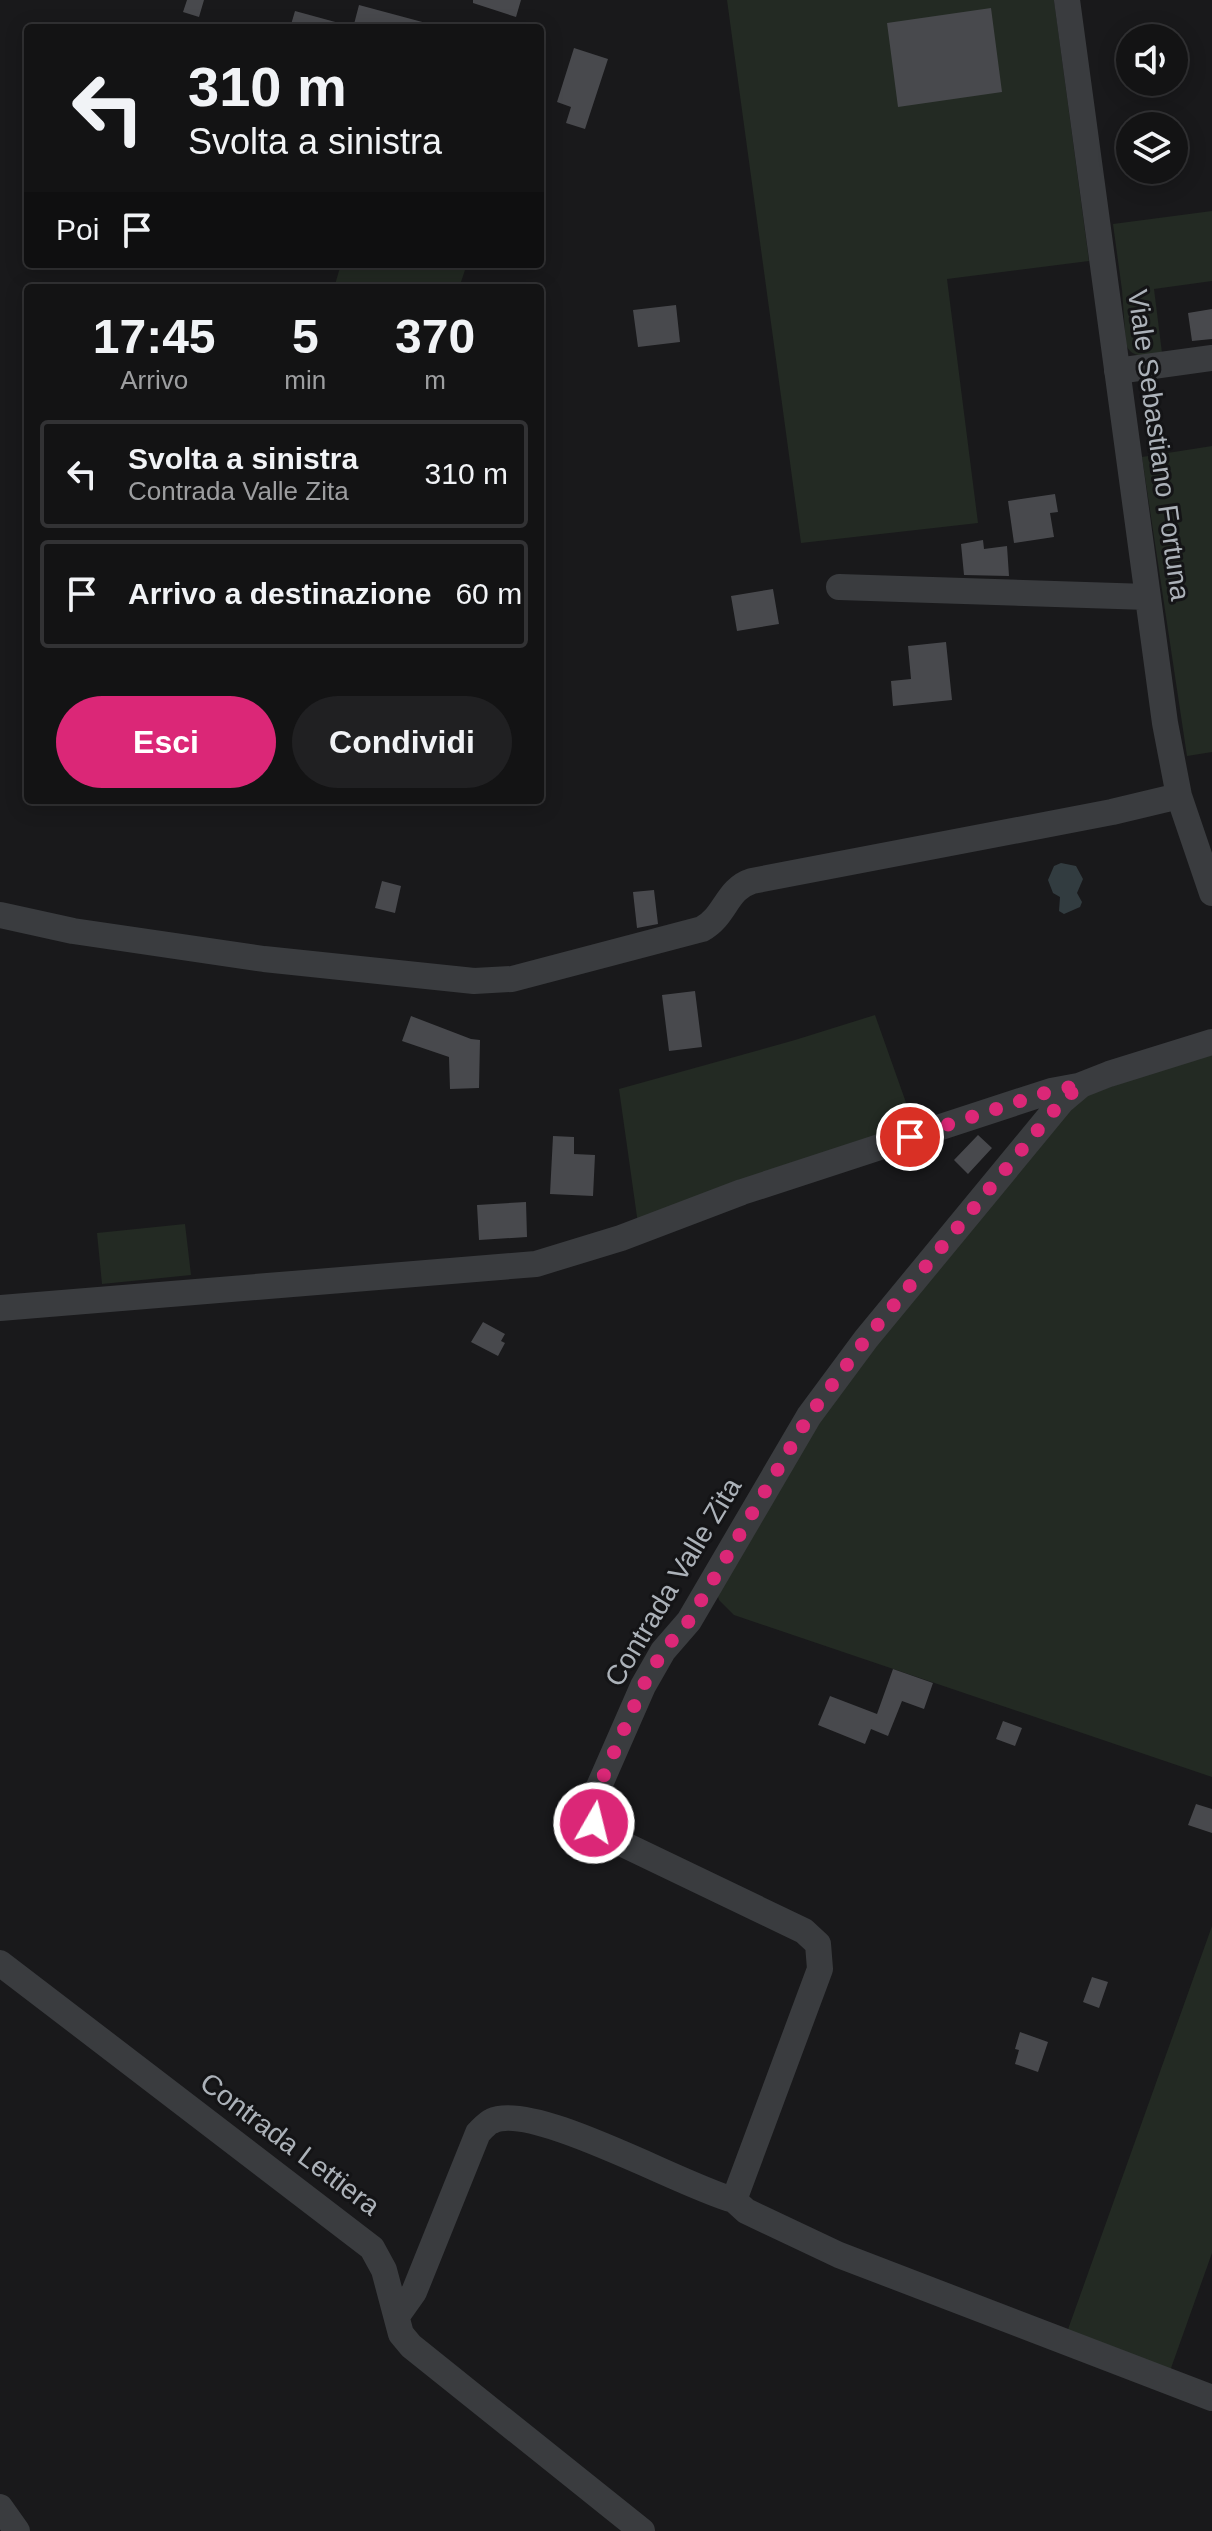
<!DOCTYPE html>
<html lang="it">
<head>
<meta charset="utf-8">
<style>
	:root { --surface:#131314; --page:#202022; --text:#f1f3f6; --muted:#9d9ea0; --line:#323234; --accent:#db2777 }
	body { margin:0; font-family:Arial,sans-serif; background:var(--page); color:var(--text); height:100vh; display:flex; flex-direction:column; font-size:30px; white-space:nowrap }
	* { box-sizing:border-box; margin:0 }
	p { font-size:26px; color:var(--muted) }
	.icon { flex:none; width:44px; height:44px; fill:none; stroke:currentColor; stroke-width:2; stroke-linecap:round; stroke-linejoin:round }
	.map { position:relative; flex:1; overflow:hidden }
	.side { position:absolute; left:24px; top:284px; width:520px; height:520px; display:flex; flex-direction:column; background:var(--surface); border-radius:8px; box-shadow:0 4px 20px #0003,0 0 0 2px var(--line) }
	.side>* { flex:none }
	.hud { position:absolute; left:24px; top:24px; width:520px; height:244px; border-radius:8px; box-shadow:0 4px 20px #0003,0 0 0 2px var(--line); background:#131314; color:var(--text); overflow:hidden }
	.buttons { position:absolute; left:1116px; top:24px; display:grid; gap:16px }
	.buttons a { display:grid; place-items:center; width:72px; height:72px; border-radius:50%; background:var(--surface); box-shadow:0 4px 20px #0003,0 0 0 2px var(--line); font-size:40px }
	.pin { position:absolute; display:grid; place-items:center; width:68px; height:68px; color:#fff; margin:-34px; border:4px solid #fff; border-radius:50%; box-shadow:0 2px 8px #0007 }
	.me { position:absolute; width:88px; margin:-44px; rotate:8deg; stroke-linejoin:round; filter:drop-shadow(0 0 6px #0008) }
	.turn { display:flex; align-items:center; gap:28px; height:168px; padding:0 32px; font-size:36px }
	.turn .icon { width:104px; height:104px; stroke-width:2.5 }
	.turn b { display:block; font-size:56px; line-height:68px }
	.then { display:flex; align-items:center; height:76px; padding:0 32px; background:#0003; gap:16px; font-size:30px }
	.eta { display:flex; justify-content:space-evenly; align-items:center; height:136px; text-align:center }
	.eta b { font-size:48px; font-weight:800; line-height:56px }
	.button { display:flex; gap:16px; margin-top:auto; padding:16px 32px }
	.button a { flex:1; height:92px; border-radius:48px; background:var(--accent); color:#fff; font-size:32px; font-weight:800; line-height:92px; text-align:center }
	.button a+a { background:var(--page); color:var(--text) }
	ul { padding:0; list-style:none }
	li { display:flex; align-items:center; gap:24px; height:108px; margin:0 16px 12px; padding:0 16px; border:4px solid var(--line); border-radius:8px }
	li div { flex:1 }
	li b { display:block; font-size:30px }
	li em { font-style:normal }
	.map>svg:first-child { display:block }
	.green { fill:#232a23 }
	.water { fill:#323c40 }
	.building { fill:#48494d }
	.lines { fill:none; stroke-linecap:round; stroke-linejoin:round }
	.minor { stroke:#3a3c3f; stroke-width:26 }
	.route { stroke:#db2777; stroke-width:14; stroke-dasharray:0 25.2 }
	.labels { text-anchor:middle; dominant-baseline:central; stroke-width:6; stroke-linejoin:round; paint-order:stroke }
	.street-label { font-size:28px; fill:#acb2b9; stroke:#141416 }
</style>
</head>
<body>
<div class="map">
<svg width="1212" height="2531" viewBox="0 0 1212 2531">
	<rect width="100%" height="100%" fill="#19191b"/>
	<!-- green -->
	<path class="green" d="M727,0H1054L1089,261L947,279L978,523L801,543Z
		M1212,211V281L1154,289L1162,353C1147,355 1133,360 1126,345L1122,290L1113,224Z
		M341,264H467L459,288H334Z
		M1212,446V752L1187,756L1142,457Z
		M875,1015L915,1128L638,1224L619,1089L795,1040Z
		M1212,1050V1777L734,1615L719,1600L717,1593L812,1421L1072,1101Z
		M185,1224L191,1275L102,1284L97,1233Z
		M1212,1926V2253L1170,2371L1066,2335Z"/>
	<!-- water -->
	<path class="water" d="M1061,863L1076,866L1083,879L1077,893L1082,902L1080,907L1064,914L1059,911L1060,897L1053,893L1048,880L1054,866Z"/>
	<!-- building -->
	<path class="building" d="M187,0H204L199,17L183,12Z
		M473,0H521L516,17L473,3Z
		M359,5L426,23V28H353Z
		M991,8L1002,92L898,107L887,23Z
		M295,11L339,23L338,28H290Z
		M574,48L608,59L585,129L566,123L571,107L557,102Z
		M676,305L680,342L638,347L633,310Z
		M1212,309V339L1192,341L1188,313Z
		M1055,494L1058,512L1050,513L1054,537L1014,543L1008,501Z
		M983,540L984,549L1007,546L1009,576L964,575L961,544Z
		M773,589L779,624L737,631L731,596Z
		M946,642L952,700L893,706L891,681L911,679L908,646Z
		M382,881L401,886L395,913L375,908Z
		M654,890L658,924L637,928L633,892Z
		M695,991L702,1047L669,1051L662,995Z
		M411,1016L471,1039L480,1040L479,1088L450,1089L449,1057L402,1041Z
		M978,1135L992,1148L968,1174L954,1160Z
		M553,1136L574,1137V1154L595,1155L593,1196L550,1194Z
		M526,1202L527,1237L479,1240L477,1205Z
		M483,1322L505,1334L501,1341L505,1343L498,1356L471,1342Z
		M893,1669L933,1683L924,1709L902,1701L888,1736L871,1729L865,1744L818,1725L830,1696L877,1714Z
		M1003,1721L1022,1728L1015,1746L996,1739Z
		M1196,1804L1212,1809V1833L1188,1825Z
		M1092,1977L1108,1982L1099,2008L1083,2002Z
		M1020,2032L1048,2042L1038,2072L1015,2064L1019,2050L1015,2049Z"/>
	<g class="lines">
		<!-- minor -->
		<path class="minor" d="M1067,0L1165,723L1179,796L1212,893
			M1117,371L1212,358
			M839,587L1148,597
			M0,915L73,931L264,959L474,981L512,979L702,929C726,916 726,889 752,881L1112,812L1179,796
			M1212,1042L1109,1074L1081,1085L1062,1101L866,1339L809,1416L689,1621L663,1651L643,1686L597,1791L591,1812L594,1823L602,1834L804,1931L818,1944L820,1969L734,2200L746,2211L839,2255L1212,2398
			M0,1308L536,1264L621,1238L742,1192L1051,1091L1078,1086
			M0,1963L372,2248L384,2270L401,2334L411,2346L642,2531
			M397,2316L414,2292L478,2133C482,2129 487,2123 492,2121C533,2101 684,2187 734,2200
			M0,2507L17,2531"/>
	</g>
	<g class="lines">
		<!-- route -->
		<path class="route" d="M594,1823L591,1812L597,1791L643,1686L663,1651L689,1621L809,1416L866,1339L1042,1125L1062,1101L1081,1085L1051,1091L910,1137"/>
	</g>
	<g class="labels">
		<!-- street labels -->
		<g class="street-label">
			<text transform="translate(1159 445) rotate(82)">Viale Sebastiano Fortuna</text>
			<text transform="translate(673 1582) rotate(-59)">Contrada Valle Zita</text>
			<text transform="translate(290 2144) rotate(37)">Contrada Lettiera</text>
		</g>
	</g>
</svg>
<div class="buttons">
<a><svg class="icon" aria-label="sound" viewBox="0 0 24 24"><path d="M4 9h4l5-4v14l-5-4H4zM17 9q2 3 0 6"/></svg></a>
<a><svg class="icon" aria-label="layers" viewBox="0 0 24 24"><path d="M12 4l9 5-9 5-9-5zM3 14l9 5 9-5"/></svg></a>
</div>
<div class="pin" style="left:910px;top:1137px;background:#d93025"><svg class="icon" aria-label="arrive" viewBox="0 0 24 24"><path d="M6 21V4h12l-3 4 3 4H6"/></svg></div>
<svg class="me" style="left:594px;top:1823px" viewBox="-20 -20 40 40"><circle r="17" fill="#db2777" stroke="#fff" stroke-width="3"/><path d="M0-11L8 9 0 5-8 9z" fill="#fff"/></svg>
<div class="hud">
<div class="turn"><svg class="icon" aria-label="left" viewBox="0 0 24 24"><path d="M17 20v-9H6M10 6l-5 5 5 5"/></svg><div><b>310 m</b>Svolta a sinistra</div></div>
<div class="then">Poi<svg class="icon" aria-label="arrive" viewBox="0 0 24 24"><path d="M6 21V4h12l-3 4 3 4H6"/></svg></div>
</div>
<section class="side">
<div class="eta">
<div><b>17:45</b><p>Arrivo</p></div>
<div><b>5</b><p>min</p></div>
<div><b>370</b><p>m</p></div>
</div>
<ul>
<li><svg class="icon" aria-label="left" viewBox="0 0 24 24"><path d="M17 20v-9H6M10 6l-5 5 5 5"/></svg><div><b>Svolta a sinistra</b><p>Contrada Valle Zita</p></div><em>310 m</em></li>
<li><svg class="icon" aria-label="arrive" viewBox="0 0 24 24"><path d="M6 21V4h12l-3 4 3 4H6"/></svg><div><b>Arrivo a destinazione</b></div><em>60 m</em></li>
</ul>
<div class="button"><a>Esci</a><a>Condividi</a></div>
</section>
</div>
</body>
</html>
